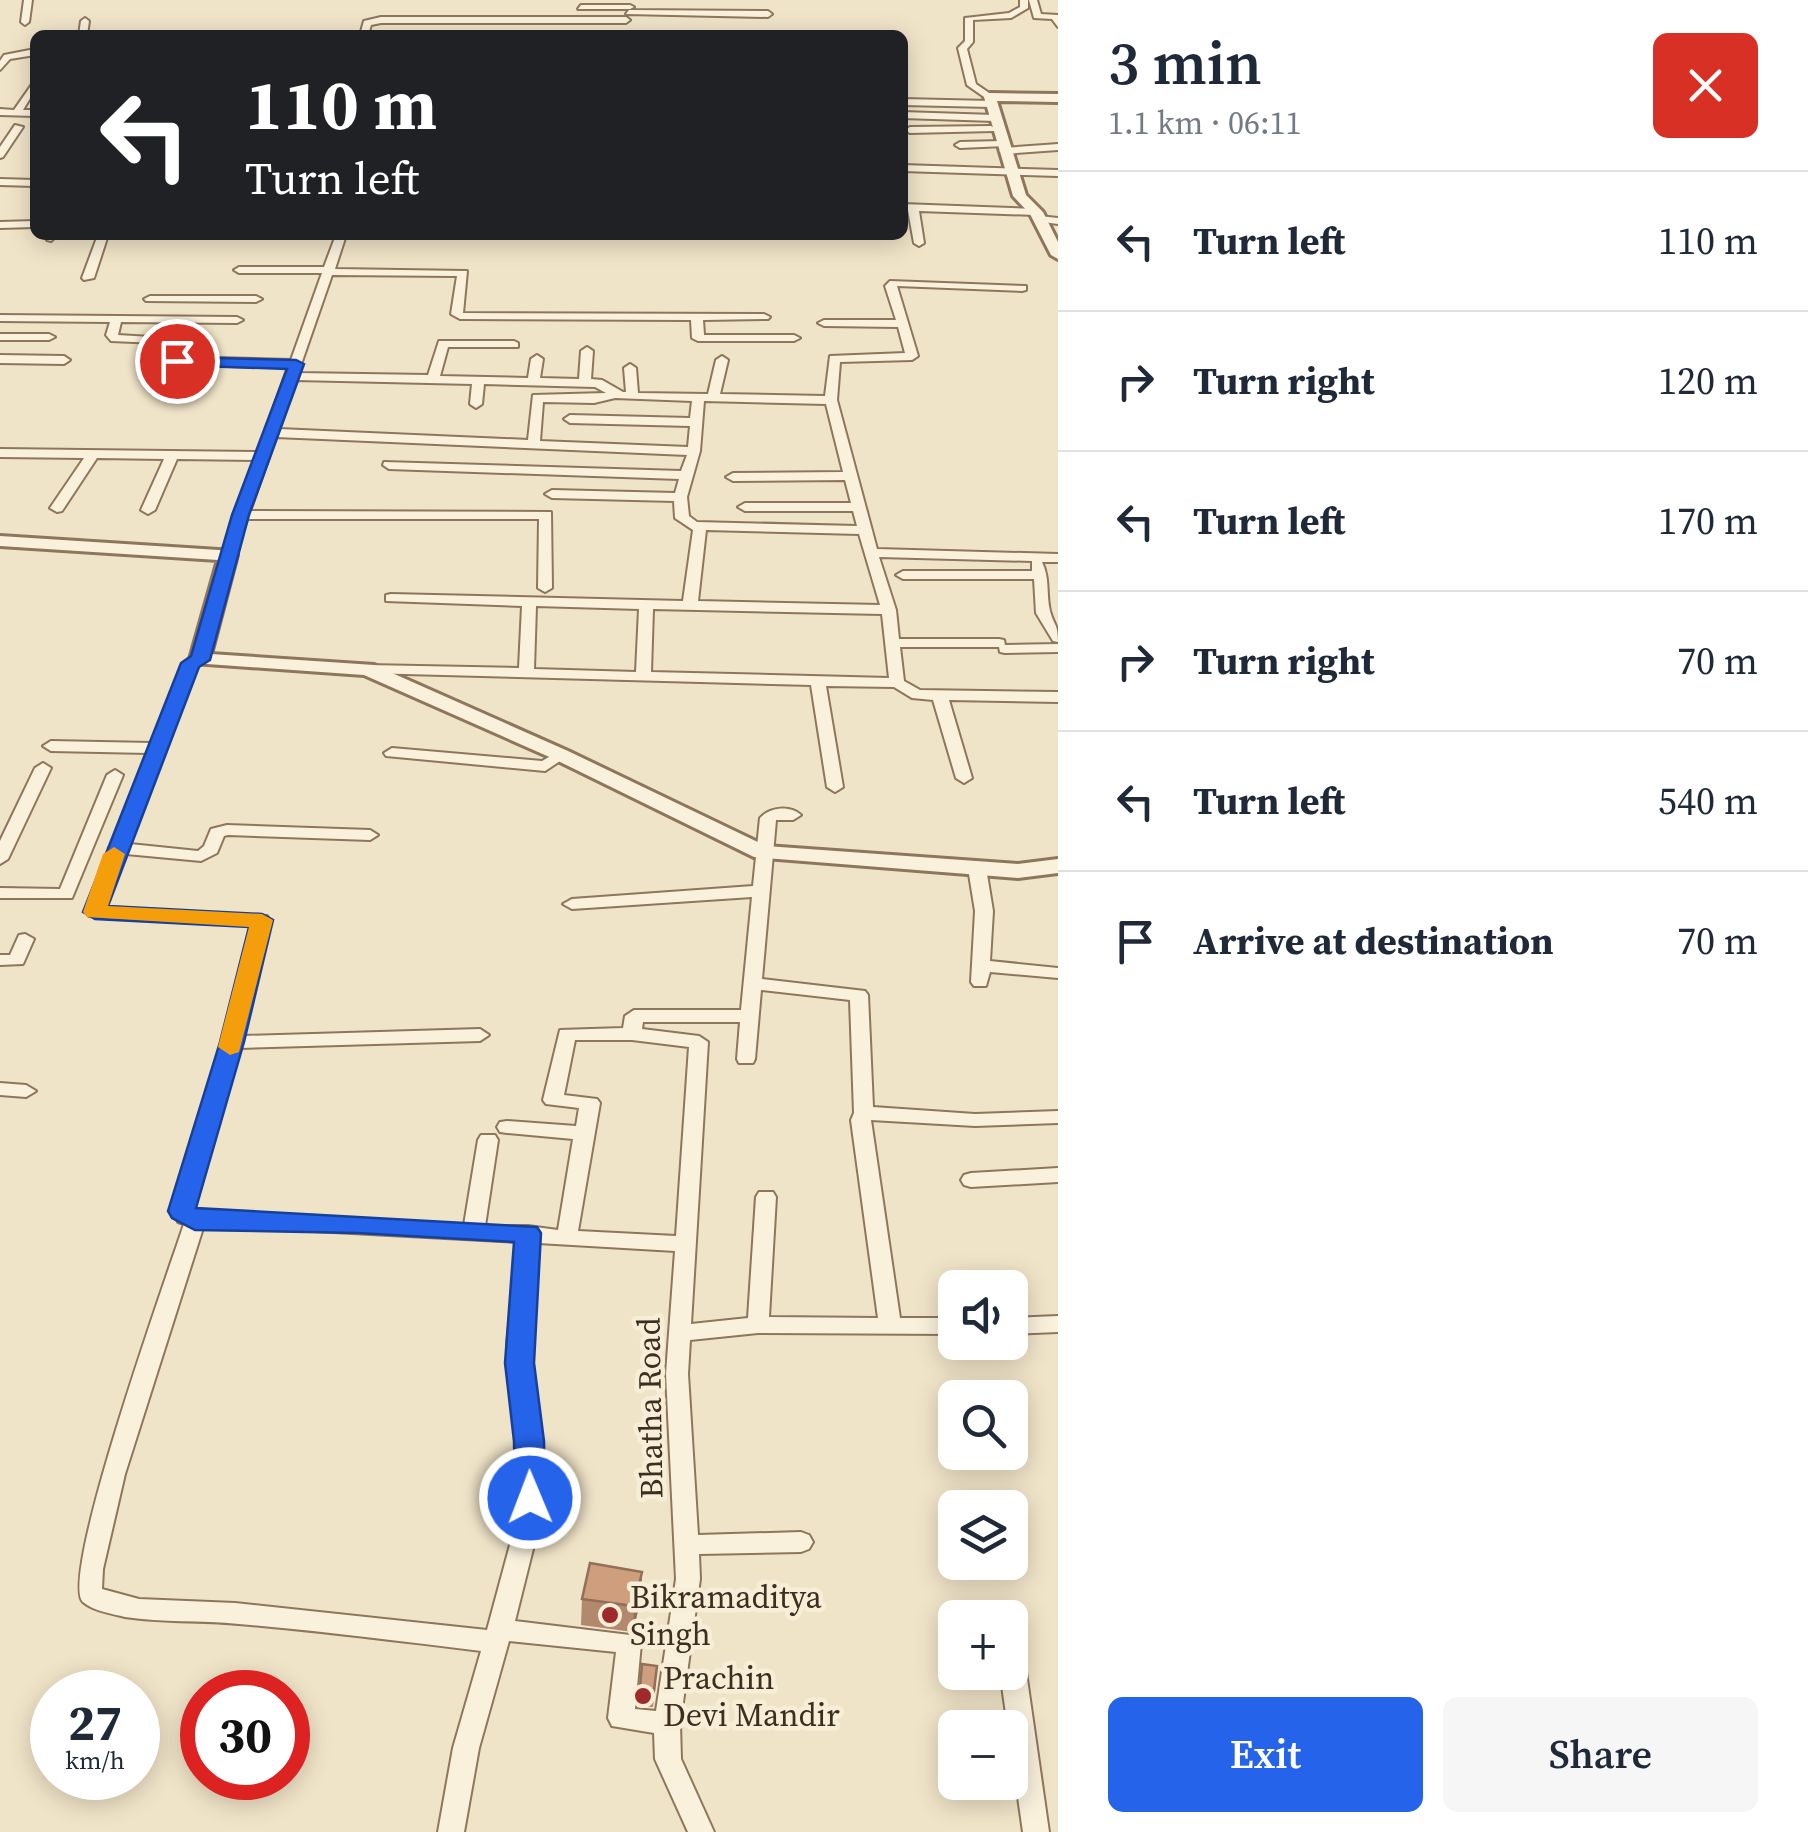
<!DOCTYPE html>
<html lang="en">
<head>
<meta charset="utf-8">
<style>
	:root { --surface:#fff; --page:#f6f6f7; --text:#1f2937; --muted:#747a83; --line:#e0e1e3; --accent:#2563eb }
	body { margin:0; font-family:"Source Serif 4",serif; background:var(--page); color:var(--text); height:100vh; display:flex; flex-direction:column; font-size:38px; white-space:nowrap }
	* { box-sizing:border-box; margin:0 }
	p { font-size:32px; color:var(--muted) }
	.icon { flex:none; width:55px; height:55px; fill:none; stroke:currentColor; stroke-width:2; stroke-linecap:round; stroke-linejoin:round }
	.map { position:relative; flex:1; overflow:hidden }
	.side { display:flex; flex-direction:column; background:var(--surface); width:750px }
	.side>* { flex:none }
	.top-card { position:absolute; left:30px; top:30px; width:878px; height:210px; border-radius:15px; box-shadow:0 5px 25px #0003; background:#202124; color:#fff; overflow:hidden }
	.tools { position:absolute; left:938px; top:1270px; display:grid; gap:20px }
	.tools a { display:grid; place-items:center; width:90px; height:90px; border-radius:15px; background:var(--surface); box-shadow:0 5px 25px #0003; font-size:50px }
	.speed { position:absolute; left:30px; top:1670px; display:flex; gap:20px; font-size:50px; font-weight:700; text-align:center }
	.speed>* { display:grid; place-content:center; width:130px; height:130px; border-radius:50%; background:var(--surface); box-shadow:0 5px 25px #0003; line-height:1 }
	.speed small { font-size:25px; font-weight:400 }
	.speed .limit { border:15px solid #d22; background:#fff; color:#111 }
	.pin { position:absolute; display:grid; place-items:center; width:85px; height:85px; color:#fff; margin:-42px; border:5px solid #fff; border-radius:50%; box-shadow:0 2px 10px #0007 }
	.me { position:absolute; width:110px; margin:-55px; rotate:359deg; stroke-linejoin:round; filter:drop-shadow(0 0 8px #0008) }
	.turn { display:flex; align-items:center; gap:35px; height:210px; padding:0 50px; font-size:45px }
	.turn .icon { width:130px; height:130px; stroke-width:2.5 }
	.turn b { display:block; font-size:70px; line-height:85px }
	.round { display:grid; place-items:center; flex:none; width:105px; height:105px; border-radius:15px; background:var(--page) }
	.overview { display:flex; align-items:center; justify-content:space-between; height:170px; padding:0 50px }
	h1 { font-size:60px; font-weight:600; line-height:75px }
	.action { display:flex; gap:20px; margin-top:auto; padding:20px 50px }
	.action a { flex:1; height:115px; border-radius:15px; background:var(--accent); color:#fff; font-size:40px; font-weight:600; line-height:115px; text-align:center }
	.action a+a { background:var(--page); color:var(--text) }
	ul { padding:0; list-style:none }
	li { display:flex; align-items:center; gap:30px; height:140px; padding:0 50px; border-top:2px solid var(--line) }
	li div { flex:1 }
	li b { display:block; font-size:38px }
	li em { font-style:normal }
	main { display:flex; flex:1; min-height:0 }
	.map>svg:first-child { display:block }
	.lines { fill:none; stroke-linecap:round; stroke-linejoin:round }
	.minor-casing { stroke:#8d765c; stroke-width:4 }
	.tertiary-casing { stroke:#8d765c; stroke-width:6 }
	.minor { fill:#faf1dc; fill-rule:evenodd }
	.tertiary { fill:#faf1dc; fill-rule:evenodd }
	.wall { fill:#b2896c }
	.shaded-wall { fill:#916f58 }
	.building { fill:#cf9f7d; stroke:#916f58; stroke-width:2.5 }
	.route { fill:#2563eb; stroke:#184099; stroke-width:2.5 }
	.slow { fill:#f59e0b }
	.poi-dot { fill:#9e2a2b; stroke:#f7eed8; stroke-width:4 }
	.labels { text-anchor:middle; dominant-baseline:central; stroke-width:9; stroke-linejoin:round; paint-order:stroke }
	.near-street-label { font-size:32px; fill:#3d2e20; stroke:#f7eed8 }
	.near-poi-label { font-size:32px; fill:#3d2e20; stroke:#f7eed8; text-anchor:start }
</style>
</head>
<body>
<main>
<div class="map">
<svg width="1058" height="1832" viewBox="0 0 1058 1832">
	<rect width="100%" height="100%" fill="#f0e4c8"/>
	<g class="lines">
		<!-- minor casing -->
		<g class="minor-casing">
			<path id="minor" d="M24,0H32L29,22L25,25L21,22Z
				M1020,0H1028V8L1011,18L973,20V42L967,49L976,84L995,97L987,99L967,85L958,48L965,41V18L1009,13L1020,7Z
				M1029,0H1037L1041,14L1058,15V27L1052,19L1034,18Z
				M581,5H630L634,7L630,9H578Z
				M629,10L768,11L772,14L768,17L626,14Z
				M381,17H626L630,20L626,23H381L371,25L368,35H360L364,21Z
				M85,18L89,21L87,35H79L81,21Z
				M35,49V55L10,59L0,70V61L4,55Z
				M35,80V90L23,110H35V116L0,115V109L14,110Z
				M902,99L991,101L996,104L991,107L902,105Z
				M902,112L995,115L1000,118L995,121L902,118Z
				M15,125L23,127L3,157L0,158V147Z
				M991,126L996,129L994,131L910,133L905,130L910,127Z
				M1002,141L1007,144L1005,146L960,148L955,145L960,142Z
				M1058,144V150L1004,154L999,151L1004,148Z
				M902,165L1058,170V176L902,171Z
				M0,179L35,180V186L0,185Z
				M902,204L1036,209L1041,212L1036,215L919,211L924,243L919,246L914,243L908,210H902Z
				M1039,216L1058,218V224L1035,221L1034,219Z
				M35,221V227L0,228V222Z
				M47,235H57L51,241L47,240Z
				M98,235H108L94,278L84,280L82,278Z
				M336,235H346L335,269L467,271L463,313L764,314L770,317L768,319L703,320L704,335H794L800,338L794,341H698L692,338L691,320L460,319L451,314L457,276L332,275L298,373L428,375L439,341H514L518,343V347H448L440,376L528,378L531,359L537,355L543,359L540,378L579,379L581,351L587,347L593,351L591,379L602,380L623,392H626L624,368L630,364L636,368L638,393L708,394L716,360L722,356L728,360L720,394L825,396L830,356L905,353L898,327L824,326L818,323L824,320H896L885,286L890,281L1026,286V290L1022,291L897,286L918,356L912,360L840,362L837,400L877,549L1058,554V562H1042C1050,578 1046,594 1050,611C1054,626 1058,623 1058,642L1053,641L1036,613L1034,579H903L896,575L903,571H1032V561L879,557L896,610L899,639H999L1004,640L1005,645L1058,644V652L1005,653L1000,652L999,647H900L904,681L920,690L1058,692V702L949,700L972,778L964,783L956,778L933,700L912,698L894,687L826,686L843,787L835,792L827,787L811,685L367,673L360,669L367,665L519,668L522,606L386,601V595L391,594L683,601L693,530L675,518L674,501L552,498L545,494L552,490L675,493L679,479L389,469L383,465L384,462L681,471L687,455L276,437L250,511L551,512L552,588L545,592L538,588L539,519H247L235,555L228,559L221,555L255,460L177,459L155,510L148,514L141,510L164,459L97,458L62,511L57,512L50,508L84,458L0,457V449L258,452L288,367L177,365L171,361L177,357L291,360L322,273H239L234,270L239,267H324ZM296,380L472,384L470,404L476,408L482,404L484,384L595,387L606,393L533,395L528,440L279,429ZM615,398L692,401L690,418L570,415L564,419L570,423L690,426L688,447L540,441L543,402L594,403ZM704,401L826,404L843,472L733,473L726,477L733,481L845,480L851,503H745L738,507L745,511H853L857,526L697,522L689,516L687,497L700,451ZM706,530L859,534L880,605L698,601ZM536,606L639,609L636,672L534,669ZM653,609L882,614L889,678L651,672Z
				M150,296H256L262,299L256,302L146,301L144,299Z
				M0,315L237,317L243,320L237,323L121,322L118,335L184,339V343L180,344L111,341L106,335L110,322L0,321Z
				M0,334H49L55,337L49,340H0Z
				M0,355L64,356L70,360L64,364L0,363Z
				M200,655L207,659L197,666L130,844L198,851L204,846L211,829L227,825L370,830L378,835L370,840L228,835L224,836L217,853L201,861L126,854L106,907L267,916L270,920L243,1036L480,1029L489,1035L480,1041L240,1048L193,1210L464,1225L478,1140L481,1135H495L498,1140L485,1226H528L558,1230L573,1139L507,1133L500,1132L497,1127L500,1122L507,1121L576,1126L579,1108L546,1104L543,1100L560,1030L623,1028L625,1016L634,1010H741L752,897L572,909L563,904L572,899L753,886L760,818C770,807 790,805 801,815L793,820H776L762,979L865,991L868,995L873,1107L975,1114L1058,1111V1123L975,1126L871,1120L900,1318H955V1334L758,1333L690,1340L688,1374L698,1535L801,1532L809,1535L813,1542L809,1549L801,1552L699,1554L700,1579L680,1724L681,1759L714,1832H688L655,1759L654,1733L612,1726L608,1718L616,1652L509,1641L479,1748L464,1832H438L453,1748L481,1651C400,1641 320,1631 239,1624C201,1620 163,1623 125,1617C113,1614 93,1611 83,1602C58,1579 169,1270 184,1224L178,1222L172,1207L223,1042L251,925L89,916L86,912L110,850L109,848L113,844L149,753L51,751L43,746L51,741L152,743L184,663ZM761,990L850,1000L854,1113L851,1120L878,1318L769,1317L776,1197L773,1192H759L756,1197L748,1318L691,1324L708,1042L699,1036L642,1029L643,1022H740L737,1059L739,1063H753L755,1059ZM575,1040H632L689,1047L676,1236L578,1231L600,1103L597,1099L564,1095ZM204,1225L517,1242L507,1346L518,1447V1499L511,1541L487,1630L235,1603L139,1599L102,1589L103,1569L125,1474ZM538,1243L675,1251L666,1374L676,1579L656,1711L635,1709L641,1643L638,1636L515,1621L535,1541L542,1499L541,1447L529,1346Z
				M392,748L542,761L561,750L569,755L545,771L386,756L384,753Z
				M43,763L51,768L8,859L0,864V841L35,768Z
				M115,770L123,775L72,898H0V888L60,889L107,775Z
				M977,863L986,868L993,911L990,961L1058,968V978L990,972L986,986H974L971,982L975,911L968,868Z
				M25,934L34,939L23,964L0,965V955H10L19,935Z
				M0,1083L26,1085L36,1091L26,1097L0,1095Z
				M1058,1168V1182L971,1187L964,1185L961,1180L964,1175L971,1173Z
				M1058,1316V1332L1010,1334V1318Z
				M1010,1648L1020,1651L1024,1658L1049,1832H1023L1000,1672H1010Z"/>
		</g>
		<!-- tertiary casing -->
		<g class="tertiary-casing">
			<path id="tertiary" d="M990,93L1058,94V102L997,101L1026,195L1043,212L1058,242V259L1051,255L1030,214L1013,196L984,97Z
				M0,536L234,551L237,555L211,654L374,665L568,751L766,846L1018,864L1058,859V873L1018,878L754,857L554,759L364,675L193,663L190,659L218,560L0,546Z"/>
		</g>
		<!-- minor -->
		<use href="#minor" class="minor"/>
		<!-- tertiary -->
		<use href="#tertiary" class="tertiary"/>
	</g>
	<!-- wall -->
	<path class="wall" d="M642,1572L641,1598L633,1632L581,1625L582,1599Z
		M642,1664L656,1684L653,1707L639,1706Z"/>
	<!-- shaded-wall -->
	<path class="shaded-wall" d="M642,1572L641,1598L633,1632L634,1606Z"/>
	<!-- building -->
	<path class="building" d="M590,1563L642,1572L634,1606L582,1599Z
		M642,1664L657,1666L654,1690L640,1688Z"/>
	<!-- route -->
	<path class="route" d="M177,357L296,360L304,364L249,515L210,660L199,667L108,906L262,914L273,920L244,1042L196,1208L537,1227L541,1233L534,1363L544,1441L545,1498L541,1506L530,1510L519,1506L515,1498L514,1441L505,1363L514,1242L358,1233L195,1230L172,1218L168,1211L220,1042L249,927L95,919L83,912L181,663L191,656L232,515L287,369L172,365V358Z"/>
	<!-- slow -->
	<path class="slow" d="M114,847L125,854L108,906L262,914L273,920L239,1052L230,1055L218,1047L249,927L87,917L83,912L103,854Z"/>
	<!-- markers -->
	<g class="poi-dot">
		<circle cx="610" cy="1615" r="10"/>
		<circle cx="643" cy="1696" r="10"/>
	</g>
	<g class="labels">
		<!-- near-street labels -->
		<g class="near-street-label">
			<text transform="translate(650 1408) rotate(-91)">Bhatha Road</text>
		</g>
		<!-- near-poi labels -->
		<g class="near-poi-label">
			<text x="630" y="1597">Bikramaditya<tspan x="630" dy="37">Singh</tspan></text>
			<text x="663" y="1678">Prachin<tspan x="663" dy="37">Devi Mandir</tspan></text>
		</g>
	</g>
</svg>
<div class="tools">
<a><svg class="icon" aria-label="sound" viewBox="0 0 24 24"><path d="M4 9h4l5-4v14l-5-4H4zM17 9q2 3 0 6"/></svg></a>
<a><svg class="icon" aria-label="search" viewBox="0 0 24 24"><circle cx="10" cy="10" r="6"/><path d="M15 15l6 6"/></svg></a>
<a><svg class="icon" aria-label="layers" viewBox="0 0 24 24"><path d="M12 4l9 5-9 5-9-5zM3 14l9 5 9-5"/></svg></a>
<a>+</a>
<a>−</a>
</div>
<div class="speed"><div>27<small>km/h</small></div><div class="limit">30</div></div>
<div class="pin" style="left:177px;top:361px;background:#d93025"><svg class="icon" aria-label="arrive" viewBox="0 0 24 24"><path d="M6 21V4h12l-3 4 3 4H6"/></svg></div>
<svg class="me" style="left:530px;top:1498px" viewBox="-20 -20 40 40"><circle r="17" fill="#2563eb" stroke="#fff" stroke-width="3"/><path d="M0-11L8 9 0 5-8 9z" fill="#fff"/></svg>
<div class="top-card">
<div class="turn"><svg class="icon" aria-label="left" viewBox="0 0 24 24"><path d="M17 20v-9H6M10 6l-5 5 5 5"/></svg><div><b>110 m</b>Turn left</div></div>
</div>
</div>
<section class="side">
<div class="overview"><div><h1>3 min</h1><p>1.1 km · 06:11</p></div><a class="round" style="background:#d93025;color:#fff"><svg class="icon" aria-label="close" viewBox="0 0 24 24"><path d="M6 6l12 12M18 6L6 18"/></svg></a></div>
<ul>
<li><svg class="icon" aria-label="left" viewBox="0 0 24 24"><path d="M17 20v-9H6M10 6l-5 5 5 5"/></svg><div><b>Turn left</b></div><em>110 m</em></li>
<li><svg class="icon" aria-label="right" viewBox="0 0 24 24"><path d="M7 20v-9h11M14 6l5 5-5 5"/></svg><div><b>Turn right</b></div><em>120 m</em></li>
<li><svg class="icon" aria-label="left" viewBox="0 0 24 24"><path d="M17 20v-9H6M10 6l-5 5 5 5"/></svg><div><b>Turn left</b></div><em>170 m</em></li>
<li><svg class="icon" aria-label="right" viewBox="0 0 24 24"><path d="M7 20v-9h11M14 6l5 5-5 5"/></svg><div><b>Turn right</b></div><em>70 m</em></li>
<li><svg class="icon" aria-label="left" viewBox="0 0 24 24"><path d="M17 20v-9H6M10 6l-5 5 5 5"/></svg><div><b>Turn left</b></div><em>540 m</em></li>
<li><svg class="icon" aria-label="arrive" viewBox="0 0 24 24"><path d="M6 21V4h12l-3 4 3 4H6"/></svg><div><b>Arrive at destination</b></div><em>70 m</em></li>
</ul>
<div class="action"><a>Exit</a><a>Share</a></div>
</section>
</main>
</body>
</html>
